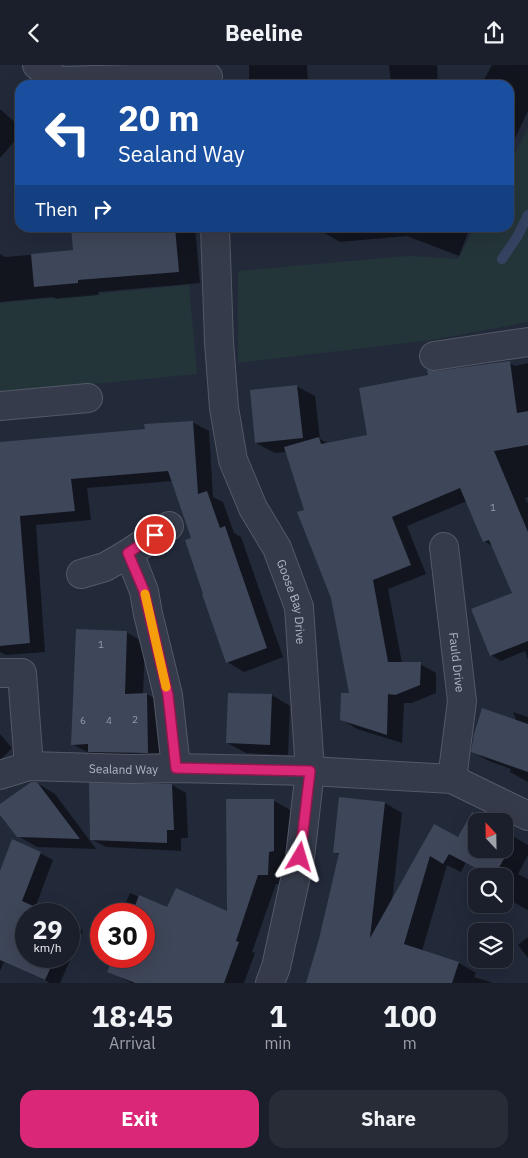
<!DOCTYPE html>
<html lang="en">
<head>
<meta charset="utf-8">
<style>
	:root { --surface:#1a1f2b; --page:#272c37; --text:#f1f3f6; --muted:#9fa2a9; --line:#383d47; --accent:#db2777 }
	body { margin:0; font-family:"IBM Plex Sans",sans-serif; background:var(--page); color:var(--text); height:100vh; display:flex; flex-direction:column; font-size:19px; white-space:nowrap }
	* { box-sizing:border-box; margin:0 }
	p { font-size:16px; color:var(--muted) }
	.icon { flex:none; width:28px; height:28px; fill:none; stroke:currentColor; stroke-width:2; stroke-linecap:round; stroke-linejoin:round }
	.map { position:relative; height:918px; overflow:hidden }
	.drawer { display:flex; flex-direction:column; background:var(--surface); flex:1 }
	.drawer>* { flex:none }
	.top-card { position:absolute; left:15px; top:15px; width:499px; height:152px; border-radius:15px; box-shadow:0 5px 20px #0002,0 0 0 1px var(--line); background:#1a4fa0; color:#fff; overflow:hidden }
	.needle { width:32px; rotate:338deg }
	.controls { position:absolute; left:468px; top:748px; display:grid; gap:10px }
	.controls a { display:grid; place-items:center; width:45px; height:45px; border-radius:10px; background:var(--surface); box-shadow:0 5px 20px #0002,0 0 0 1px var(--line); font-size:25px }
	.speed { position:absolute; left:15px; top:838px; display:flex; gap:10px; font-size:25px; font-weight:700; text-align:center }
	.speed>* { display:grid; place-content:center; width:65px; height:65px; border-radius:50%; background:var(--surface); box-shadow:0 5px 20px #0002,0 0 0 1px var(--line); line-height:1 }
	.speed small { font-size:12px; font-weight:400 }
	.speed .limit { border:8px solid #d22; background:#fff; color:#111 }
	.pin { position:absolute; display:grid; place-items:center; width:42px; height:42px; color:#fff; margin:-21px; border:2px solid #fff; border-radius:50%; box-shadow:0 1px 5px #0007 }
	.me { position:absolute; width:55px; margin:-28px; rotate:7deg; stroke-linejoin:round; filter:drop-shadow(0 0 4px #0008) }
	.turn { display:flex; align-items:center; gap:18px; height:105px; padding:0 20px; font-size:22px }
	.turn .icon { width:65px; height:65px; stroke-width:2.5 }
	.turn b { display:block; font-size:35px; line-height:42px }
	.then { display:flex; align-items:center; height:48px; padding:0 20px; background:#0003; gap:10px; font-size:19px }
	.eta { display:flex; justify-content:space-evenly; align-items:center; height:85px; text-align:center }
	.eta b { font-size:30px; font-weight:700; line-height:35px }
	.cta { display:flex; gap:10px; margin-top:auto; padding:10px 20px }
	.cta a { flex:1; height:58px; border-radius:15px; background:var(--accent); color:#fff; font-size:20px; font-weight:700; line-height:58px; text-align:center }
	.cta a+a { background:var(--page); color:var(--text) }
	header { display:flex; justify-content:space-between; align-items:center; height:65px; padding:0 20px; background:var(--surface); font-size:22px; font-weight:700 }
	.map>svg:first-child { display:block }
	.green { fill:#24353a }
	.shadow { fill:#0007 }
	.lines { fill:none; stroke-linecap:round; stroke-linejoin:round }
	.stream { stroke:#354260; stroke-width:10 }
	.building { fill:#3e4659 }
	.street-casing { stroke:#535967; stroke-width:30 }
	.street { stroke:#353b4a; stroke-width:28 }
	.route-casing { stroke:#8e194d; stroke-width:12 }
	.route { stroke:#db2777; stroke-width:9 }
	.slow { stroke:#f59e0b; stroke-width:9 }
	.labels { text-anchor:middle; dominant-baseline:central; stroke-width:4; stroke-linejoin:round; paint-order:stroke }
	.number-label { font-size:10px; fill:#949aab }
	.street-label { font-size:12px; fill:#b0b6c6; stroke:#1b202e }
</style>
</head>
<body>
<header><svg class="icon" aria-label="back" viewBox="0 0 24 24"><path d="M15 5l-7 7 7 7"/></svg>Beeline<svg class="icon" aria-label="share" viewBox="0 0 24 24"><path d="M12 15V3M7 8l5-5 5 5M5 13v7h14v-7"/></svg></header>
<div class="map">
<svg width="528" height="918" viewBox="0 0 528 918">
	<rect width="100%" height="100%" fill="#222939"/>
	<!-- green -->
	<path class="green" d="M528,63V257L432,275L238,298V206L408,191L458,194L474,163L509,162V99Z
		M189,220L197,309L0,328V238Z"/>
	<!-- shadow -->
	<path class="shadow" d="M249,0H307L308,20H249Z
		M389,0H437L438,20H391Z
		M492,0H528V46L509,86V20H481Z
		M0,44L20,62V70L0,93Z
		M73,162H195L200,218L98,227L99,230L56,234L53,232L0,237V189L5,192L75,186Z
		M322,162H467L466,166L468,168L459,191L407,171L340,177L323,167Z
		M509,298L515,301L528,298V432L525,433L528,439V533L494,482L484,476L467,436L407,461L426,509L388,524L402,598L420,599L436,608V628L412,638H404L402,678L357,664L341,654L351,630L332,533L287,387L275,388L256,378L296,321L315,331L320,374L329,379L369,371L430,311L436,308Z
		M192,357L209,366L213,432L223,437L234,468L241,472L283,592L244,607L227,597L193,474L173,416L87,423L91,455L36,460L45,587L6,590L0,587V379L146,366Z
		M528,546V595L525,586L501,596L491,590Z
		M126,567L145,578L143,630L147,629L165,640L166,698L91,689L72,679Z
		M272,630L290,641L288,690L246,688L227,678Z
		M513,647L528,652V717L510,707L511,704L489,696L473,687L517,657Z
		M0,669L12,683L0,695Z
		M37,718L55,729L96,784L37,782L18,771L0,748V741L28,719Z
		M90,720H172L186,728L188,773H181V786L106,782L91,774Z
		M273,735L290,745V796L285,819H276L252,887L255,888L244,918H131L109,906L144,891V849H121L130,828L167,844L228,848Z
		M385,738L402,748L392,836L434,760L459,774L472,749L486,756H476V784H504V766L528,780V790L518,809L528,814V845L504,832V811H492L466,797L461,807L447,800L422,886L459,898L476,908L474,912L493,918H307L320,874L340,790L334,787Z
		M40,788L53,795L35,843L26,849V891H69V858L83,866L60,918H48L49,917L4,897L0,906V809Z
		M528,872V893L518,880Z"/>
	<g class="lines">
		<!-- stream -->
		<path class="stream" d="M502,194L517,172L528,150"/>
	</g>
	<!-- building -->
	<path class="building" d="M71,162H175L179,207L78,215V218L34,222L31,189L73,185Z
		M510,296L517,348L528,346V380L494,386L528,467V576L490,591L471,544L512,528L489,475L483,477L460,423L392,452L411,500L373,515L388,597H421L420,620L395,630L388,629L387,670L340,655L341,628H349L331,533L297,447L304,445L284,382L319,372L321,379L367,370L359,323L428,310L427,305L436,306Z
		M297,320L303,373L255,378L250,325Z
		M193,356L198,429L207,426L220,463L225,461L267,583L226,598L202,529H203L185,475L191,473L168,406L71,414L75,446L20,451L30,578L0,581V377L145,364L144,359Z
		M76,564L127,566L125,629L147,628L148,688L88,687V679L71,680Z
		M228,628L272,629L270,680L226,678Z
		M482,643L528,659V707L471,687L474,669Z
		M31,717H37L80,774L17,772L0,750V739Z
		M89,718L172,719L174,765H167V778L90,775Z
		M339,732L385,737L370,873L434,759L458,772L472,747L488,756H476V784H504V765L512,769V780L494,811H491L449,789L452,784L443,799L430,791L404,879L459,897L452,918H306L319,874L339,788H333Z
		M226,734H274V786L269,787L268,810H258L236,876L239,877L224,918H135L107,907L114,891H144V849H132L139,830L167,842L176,823L227,846Z
		M12,774L41,787L22,836L51,849H26V891H56L45,915L0,895V806Z"/>
	<g class="lines">
		<!-- street casing -->
		<g class="street-casing">
			<g id="street">
				<path d="M37,0L59,16L208,12"/>
				<path id="s1" d="M215,162L219,277L224,343L233,395L253,443L277,483L299,542L310,706L300,792L276,902L270,918"/>
				<path d="M434,291L528,277"/>
				<path d="M0,341L88,333"/>
				<path id="s2" d="M444,482L462,636L452,714"/>
				<path d="M129,488L169,461"/>
				<path d="M81,509L105,502L129,488L144,526L148,549L168,630L176,703"/>
				<path d="M0,608H22L29,701"/>
				<path id="s3" d="M0,710L29,701L131,704L176,703L310,706L452,714L528,751"/>
			</g>
		</g>
		<!-- street -->
		<use href="#street" class="street"/>
	</g>
	<g class="lines">
		<!-- route casing -->
		<g class="route-casing">
			<path id="route" d="M155,470L128,488L144,526L168,630L176,703L310,706L300,792"/>
		</g>
		<!-- route -->
		<use href="#route" class="route"/>
		<!-- slow -->
		<path class="slow" d="M145,529L166,622"/>
	</g>
	<g class="labels">
		<!-- number labels -->
		<g class="number-label">
			<text x="493" y="442">1</text>
			<text x="101" y="579">1</text>
			<text x="135" y="654">2</text>
			<text x="83" y="655">6</text>
			<text x="109" y="655">4</text>
		</g>
		<!-- street labels -->
		<g class="street-label">
			<text stroke="none"><textPath href="#s1" startOffset="389">Goose Bay Drive</textPath></text>
			<text stroke="none"><textPath href="#s2" startOffset="116">Fauld Drive</textPath></text>
			<text stroke="none"><textPath href="#s3" startOffset="125">Sealand Way</textPath></text>
		</g>
	</g>
</svg>
<div class="controls">
<a><svg class="needle" viewBox="-14 -14 28 28"><path d="M0-13l5 13h-10z" fill="#e53935"/><path d="M0 13l5-13h-10z" fill="#9fa2a9"/></svg></a>
<a><svg class="icon" aria-label="search" viewBox="0 0 24 24"><circle cx="10" cy="10" r="6"/><path d="M15 15l6 6"/></svg></a>
<a><svg class="icon" aria-label="layers" viewBox="0 0 24 24"><path d="M12 4l9 5-9 5-9-5zM3 14l9 5 9-5"/></svg></a>
</div>
<div class="speed"><div>29<small>km/h</small></div><div class="limit">30</div></div>
<div class="pin" style="left:155px;top:470px;background:#d93025"><svg class="icon" aria-label="arrive" viewBox="0 0 24 24"><path d="M6 21V4h12l-3 4 3 4H6"/></svg></div>
<svg class="me" style="left:300px;top:792px" viewBox="-20 -20 40 40"><path d="M0-17L14 15 0 8-14 15z" fill="#db2777" stroke="#fff" stroke-width="4"/></svg>
<div class="top-card">
<div class="turn"><svg class="icon" aria-label="left" viewBox="0 0 24 24"><path d="M17 20v-9H6M10 6l-5 5 5 5"/></svg><div><b>20 m</b>Sealand Way</div></div>
<div class="then">Then<svg class="icon" aria-label="right" viewBox="0 0 24 24"><path d="M7 20v-9h11M14 6l5 5-5 5"/></svg></div>
</div>
</div>
<section class="drawer">
<div class="eta">
<div><b>18:45</b><p>Arrival</p></div>
<div><b>1</b><p>min</p></div>
<div><b>100</b><p>m</p></div>
</div>
<div class="cta"><a>Exit</a><a>Share</a></div>
</section>
</body>
</html>
